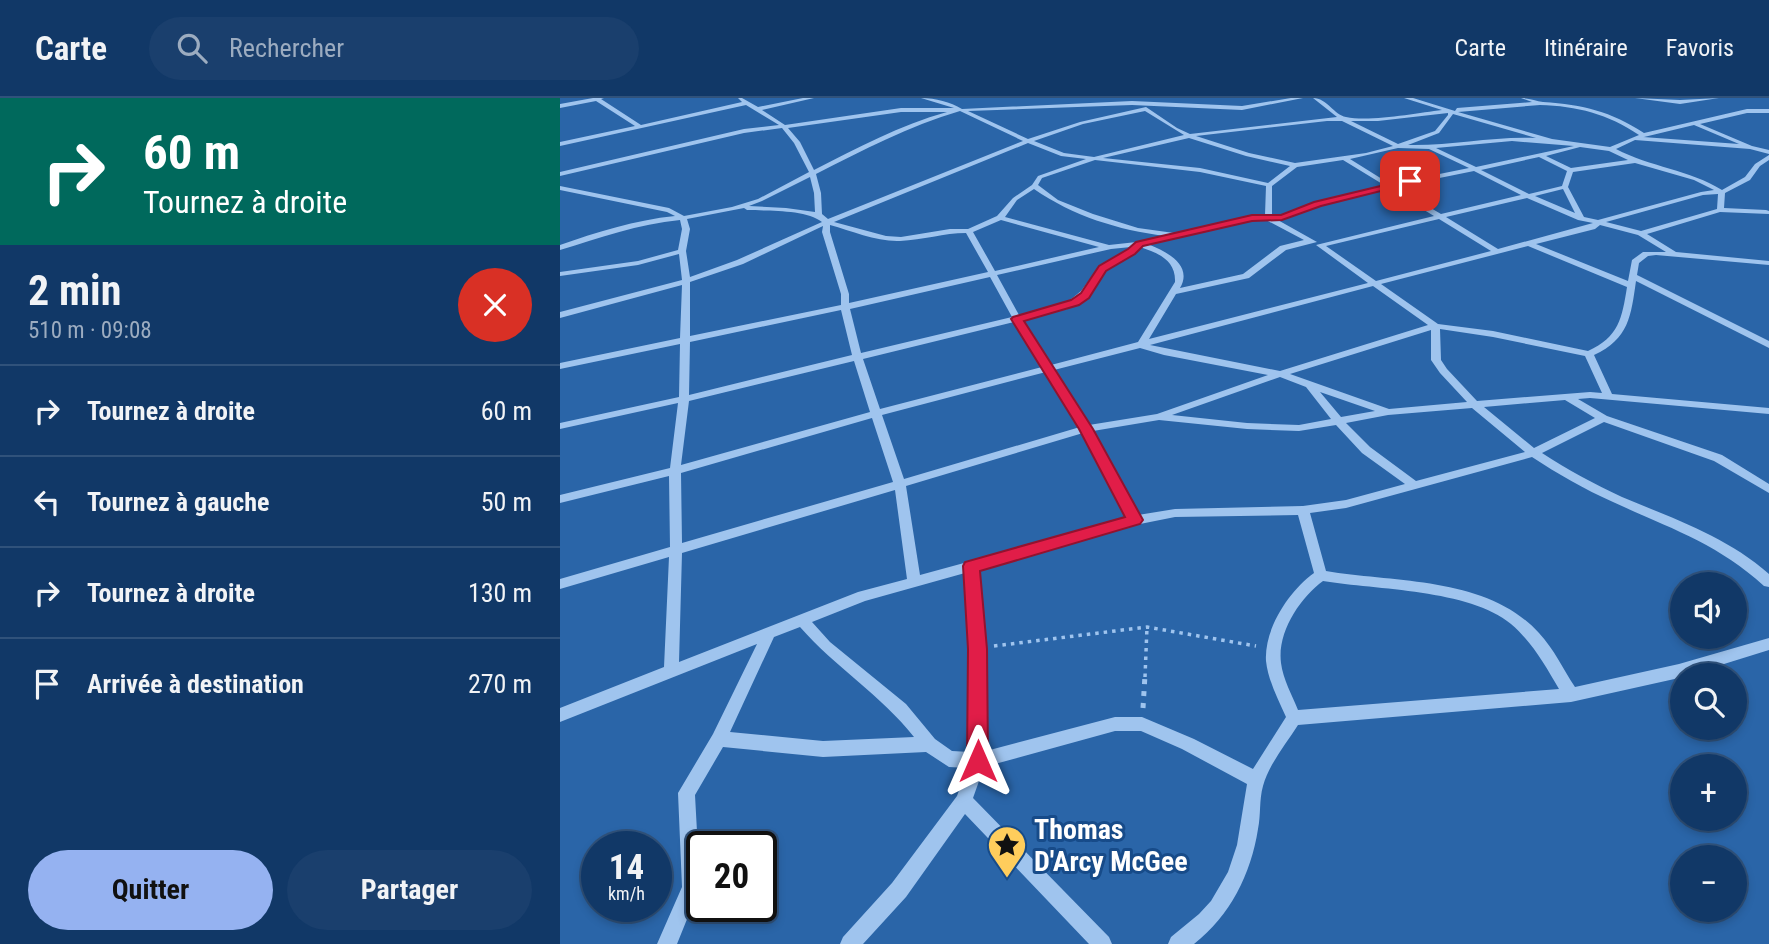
<!DOCTYPE html>
<html lang="fr">
<head>
<meta charset="utf-8">
<style>
	:root { --surface:#113867; --page:#1a3f6d; --text:#f1f3f6; --muted:#9cacc0; --line:#30527b; --accent:#95b2f1 }
	body { margin:0; font-family:"Roboto Condensed",sans-serif; background:var(--page); color:var(--text); height:100vh; display:flex; flex-direction:column; font-size:26px; white-space:nowrap }
	* { box-sizing:border-box; margin:0 }
	p { font-size:23px; color:var(--muted) }
	.icon { flex:none; width:38px; height:38px; fill:none; stroke:currentColor; stroke-width:2; stroke-linecap:round; stroke-linejoin:round }
	.map { position:relative; flex:1; overflow:hidden }
	.sheet { display:flex; flex-direction:column; background:var(--surface); width:560px }
	.sheet>* { flex:none }
	.guide { background:#00695c; color:#fff; overflow:hidden }
	.tools { position:absolute; left:1110px; top:474px; display:grid; gap:14px }
	.tools a { display:grid; place-items:center; width:77px; height:77px; border-radius:50%; background:var(--surface); box-shadow:0 4px 10px #0003,0 0 0 2px var(--line); font-size:35px }
	.speed { position:absolute; left:21px; top:733px; display:flex; gap:14px; font-size:35px; font-weight:700; text-align:center }
	.speed>* { display:grid; place-content:center; width:91px; height:91px; border-radius:50%; background:var(--surface); box-shadow:0 4px 10px #0003,0 0 0 2px var(--line); line-height:1 }
	.speed small { font-size:18px; font-weight:400 }
	.speed .limit { border:4px solid #111; border-radius:10px; background:#fff; color:#111 }
	.pin { position:absolute; display:grid; place-items:center; width:60px; height:60px; color:#fff; margin:-30px; border-radius:14px; box-shadow:0 4px 10px #0006 }
	.me { position:absolute; width:77px; margin:-38px; rotate:0deg; stroke-linejoin:round; filter:drop-shadow(0 0 5px #0008) }
	.turn { display:flex; align-items:center; gap:24px; height:147px; padding:0 28px; font-size:32px }
	.turn .icon { width:91px; height:91px; stroke-width:2.5 }
	.turn b { display:block; font-size:49px; line-height:60px }
	.round { display:grid; place-items:center; flex:none; width:74px; height:74px; border-radius:37px; background:var(--page) }
	.overview { display:flex; align-items:center; justify-content:space-between; height:119px; padding:0 28px }
	h1 { font-size:42px; font-weight:700; line-height:52px }
	.button { display:flex; gap:14px; margin-top:auto; padding:14px 28px }
	.button a { flex:1; height:80px; border-radius:42px; background:var(--accent); color:#111; font-size:28px; font-weight:700; line-height:80px; text-align:center }
	.button a+a { background:var(--page); color:var(--text) }
	ul { padding:0; list-style:none }
	li { display:flex; align-items:center; gap:21px; height:91px; padding:0 28px; border-top:2px solid var(--line) }
	li div { flex:1 }
	li b { display:block; font-size:26px }
	li em { font-style:normal }
	header { display:flex; align-items:center; gap:42px; box-sizing:border-box; height:98px; padding:0 35px; background:var(--surface); border-bottom:2px solid var(--line) }
	header strong { font-size:33px }
	nav { display:flex; gap:38px; margin-inline-start:auto; font-size:24px }
	.search { width:490px; height:63px; background:var(--page); display:flex; align-items:center; gap:18px; box-sizing:border-box; padding:0 24px; border-radius:38px; color:var(--muted); font-size:26px }
	main { display:flex; flex:1; min-height:0 }
	.map>svg:first-child { display:block }
	.green { fill:#2a65a8; fill-rule:evenodd }
	.lines { fill:none; stroke-linecap:round; stroke-linejoin:round }
	.path-far1 { stroke:#9fc4ee; stroke-width:3.5; stroke-dasharray:3.5 5; stroke-linecap:butt }
	.path { stroke:#9fc4ee; stroke-width:5; stroke-dasharray:5 7; stroke-linecap:butt }
	.minor { fill:#9fc4ee; fill-rule:evenodd }
	.route { fill:#e11d48; stroke:#92132f; stroke-width:2 }
	.labels { text-anchor:middle; dominant-baseline:central; stroke-width:6; stroke-linejoin:round; paint-order:stroke }
	.near-poi-label { font-size:28px; font-weight:bold; fill:#fff; stroke:#174b89; text-anchor:start }
</style>
</head>
<body>
<header>
<strong>Carte</strong>
<div class="search"><svg class="icon" aria-label="search" viewBox="0 0 24 24"><circle cx="10" cy="10" r="6"/><path d="M15 15l6 6"/></svg>Rechercher</div>
<nav><a>Carte</a><a>Itinéraire</a><a>Favoris</a></nav>
</header>
<main>
<section class="sheet">
<div class="guide">
<div class="turn"><svg class="icon" aria-label="right" viewBox="0 0 24 24"><path d="M7 20v-9h11M14 6l5 5-5 5"/></svg><div><b>60 m</b>Tournez à droite</div></div>
</div>
<div class="overview"><div><h1>2 min</h1><p>510 m · 09:08</p></div><a class="round" style="background:#d93025;color:#fff"><svg class="icon" aria-label="close" viewBox="0 0 24 24"><path d="M6 6l12 12M18 6L6 18"/></svg></a></div>
<ul>
<li><svg class="icon" aria-label="right" viewBox="0 0 24 24"><path d="M7 20v-9h11M14 6l5 5-5 5"/></svg><div><b>Tournez à droite</b></div><em>60 m</em></li>
<li><svg class="icon" aria-label="left" viewBox="0 0 24 24"><path d="M17 20v-9H6M10 6l-5 5 5 5"/></svg><div><b>Tournez à gauche</b></div><em>50 m</em></li>
<li><svg class="icon" aria-label="right" viewBox="0 0 24 24"><path d="M7 20v-9h11M14 6l5 5-5 5"/></svg><div><b>Tournez à droite</b></div><em>130 m</em></li>
<li><svg class="icon" aria-label="arrive" viewBox="0 0 24 24"><path d="M6 21V4h12l-3 4 3 4H6"/></svg><div><b>Arrivée à destination</b></div><em>270 m</em></li>
</ul>
<div class="button"><a>Quitter</a><a>Partager</a></div>
</section>
<div class="map">
<svg width="1209" height="846" viewBox="0 0 1209 846">
	<rect width="100%" height="100%" fill="#174b89"/>
	<!-- green -->
	<path class="green" d="M0,0H1209V846H0ZM1122,486H1174V539H1122ZM1122,578H1174V630H1122ZM1122,668H1174V721H1122ZM37,749H96V808H37ZM142,749H201V808H142ZM1122,760H1174V812H1122Z"/>
	<g class="lines">
		<!-- path-far1 -->
		<path class="path-far1" d="M434,548L587,529L696,548
			M585,579L587,529"/>
		<!-- path -->
		<path class="path" d="M583,610L585,577"/>
		<!-- minor -->
		<path class="minor" d="M33,0H44L41,1L81,27L182,4L178,0H182L198,9L243,0H254L202,12L225,27L341,10H394L361,0C376,0 390,4 402,11L572,3L682,8L731,0H743L682,12L572,7L408,13L468,41L520,24L586,9L617,30L630,36L777,19L753,0C767,0 774,17 786,19C810,24 857,15 882,12L844,0H853L895,13L897,10L972,4L961,0C969,0 976,3 983,4C1024,7 1050,13 1084,35L1187,11H1209V15H1187L1140,26L1192,48L1209,52V56L1190,51L1075,42L1056,51C1090,69 1130,72 1162,92L1185,79L1195,66L1209,57V62L1200,68L1190,82L1165,95L1164,110L1206,112L1209,113V116L1160,114L1087,136L1116,154L1209,163V167L1096,157L1088,158L1079,165L1077,177L1209,243V250L1076,183C1071,218 1069,241 1034,257L1052,296L1209,310V316L1030,300L1018,301L1047,318L1162,357L1209,386V395L1154,363L1044,324L982,355C1008,372 1034,386 1062,399C1114,421 1166,438 1209,476V489L1204,488C1157,445 1109,430 1053,404C1024,391 998,376 972,359L786,410L750,415L766,473C836,485 927,478 979,535C994,551 1003,571 1015,589L1119,566L1209,540V552L1119,580L1011,604L738,627C726,646 709,666 703,688C699,702 701,717 698,731C691,776 670,818 634,846H608L611,839L639,816L651,803L668,774L677,747L687,686L622,651L581,633H555L424,669L413,700L549,839L552,846H529L405,716L346,799L303,846H280L283,839L332,785L397,698L407,670L389,669L366,654L263,659L163,649L135,697L140,789L117,846H97L122,789L118,695L153,636L197,546L0,624V610L104,569L109,459L0,491V481L110,449L109,378L0,405V397L110,370L118,305L0,331V325L119,299L120,246L0,271V265L120,240L122,187L0,220V214L122,182L119,156L78,167L0,178V174L78,163L118,152L122,131L120,122C78,126 40,140 0,152V147C37,134 75,122 115,118L107,114L0,92V88L109,110L124,118L172,109L198,101L249,74L234,45L222,30L184,35L0,78V74L184,31L219,27L186,7L0,48V44L75,28L36,3L0,10V6ZM980,7C1017,8 1048,16 1079,37L1050,49L992,41L898,14ZM400,13L463,43L268,121L262,116L261,95L256,76C303,52 349,28 400,13ZM585,13L624,37L534,59L504,55L474,43L523,26ZM341,14H387C340,27 297,50 254,72L240,44L228,30ZM888,15V17L875,33L838,46L791,23H818ZM893,16L976,40C933,38 891,48 848,47L879,35ZM767,23H782L833,48L806,55L735,65L689,55L636,38ZM1134,27L1179,46L1083,39H1084ZM629,40L686,58L730,68L708,85L640,70L543,60ZM952,43L1014,48L916,69L876,50ZM468,45L501,58L526,61L478,78L472,87L453,100L437,118L408,131H390L341,139L326,138L274,124ZM1020,49L1049,53L1068,62L1011,70L986,58ZM838,50L869,51L909,70L830,86L790,61ZM979,59L1007,73L1002,88L969,96L921,72ZM535,62L640,74L706,88L705,117L692,118L614,135L578,130L533,116L498,102L478,87L482,80ZM783,62L824,87L755,105L721,117H712V88L737,69ZM1075,65L1134,82L1154,92L1141,94L1038,122L1024,119L1008,89L1013,74ZM914,73L961,97L881,116L835,89ZM250,79L254,95L255,114L226,110L189,108L202,103ZM828,90L874,118L756,147L808,185L589,241L616,196L689,180L726,152L757,144L716,121H725L759,107ZM474,91C513,118 558,132 605,138L595,142L549,147L445,119L457,102ZM1003,91L1015,115L975,98ZM1158,96L1157,111L1081,133L1046,124L1143,97ZM967,100L1018,122L1033,125L938,151L886,119ZM184,110L187,112C207,113 246,111 262,124L177,162L130,179L126,153L130,131L127,121ZM879,121L931,153L816,183L766,148ZM441,122L539,149L435,173L413,134ZM692,122H706L744,142L720,148L683,176L620,190C633,168 608,154 590,147L616,139ZM270,127C292,133 317,144 340,143C363,142 384,135 406,135L428,174L289,205V196L270,134ZM1040,127L1078,137L1106,154H1083L1072,162L1068,183L976,146L1035,131ZM263,128L262,134L281,196V207L130,238V184L183,166ZM968,148L1067,189C1062,220 1059,239 1028,253L933,233L878,226L821,186ZM571,149L539,169L521,193L510,202L501,207L459,217L437,177L551,151ZM580,149C598,155 616,162 615,184L578,244L491,267L462,222L507,211L517,206L527,197L545,173ZM430,179L452,219L301,255L290,211ZM813,188L868,227L720,273L590,247ZM281,212L292,257L129,297L130,244ZM454,224L482,269L320,311L303,261ZM880,231L933,239L1025,258L1042,295L1030,294L917,303L887,271L881,262ZM871,232V262L880,275L907,304L829,311L730,276ZM580,250L604,257L708,277L597,316L529,327L494,272ZM294,263L310,314L121,367L129,303ZM486,274L520,329L344,381L322,317ZM720,279L746,289L771,321L739,327L687,325L612,317ZM760,294L815,313L781,319ZM1005,302L1035,320L974,350L924,309ZM912,310L965,354L856,383L810,349L786,325L828,317ZM312,320L333,384L122,445L121,375ZM599,322L687,331L739,333L776,327L802,355L845,386L786,402L743,408L615,411L578,417L533,333ZM523,335L568,420L360,477L346,388ZM335,392L347,481L298,494L119,564L122,455ZM738,417L754,475C729,493 704,531 706,563C708,582 718,601 726,619L693,671L634,641L582,619H555L426,653L425,551L418,471L575,427L615,419ZM405,475L411,551L410,654L392,653L375,641L346,606L270,544L252,524L305,503ZM763,483C817,492 909,491 951,526C972,544 985,567 999,591L738,612C732,597 723,581 721,565C717,534 740,500 763,483ZM240,529C275,569 321,597 354,639L263,643L170,634L214,539Z
			M1075,0L1120,2L1159,0L1120,6Z"/>
	</g>
	<!-- route -->
	<path class="route" d="M850,81L853,85L761,108L722,122L692,123L583,148L575,156L546,173L529,200L519,207L464,223L533,331L583,422L580,426L420,473L427,551L428,663L425,670L418,673L410,670L407,663L408,551L403,468L405,464L565,419L519,331L451,221L453,219L511,202L521,195L539,168L568,151L576,144L692,117H721L754,104Z"/>
	<!-- icons -->
	<defs>
		<g id="sight-pin" transform="scale(2.0125)"><path d="M0 17L-7.5 6A9.5 9.5 0 1 1 7.5 6Z" fill="#ffcd5c" stroke="#174b89"/><path d="M0-6L1.8-2.2L6-1.7L2.9 1.2L3.7 5.4L0 3.3L-3.7 5.4L-2.9 1.2L-6-1.7L-1.8-2.2Z" fill="#111"/></g>
	</defs>
	<g fill-rule="evenodd">
		<use href="#sight-pin" x="447" y="747"/>
	</g>
	<g class="labels">
		<!-- near-poi labels -->
		<g class="near-poi-label">
			<text x="474" y="731">Thomas<tspan x="474" dy="32">D'Arcy McGee</tspan></text>
		</g>
	</g>
</svg>
<div class="tools">
<a><svg class="icon" aria-label="sound" viewBox="0 0 24 24"><path d="M4 9h4l5-4v14l-5-4H4zM17 9q2 3 0 6"/></svg></a>
<a><svg class="icon" aria-label="search" viewBox="0 0 24 24"><circle cx="10" cy="10" r="6"/><path d="M15 15l6 6"/></svg></a>
<a>+</a>
<a>−</a>
</div>
<div class="speed"><div>14<small>km/h</small></div><div class="limit">20</div></div>
<div class="pin" style="left:850px;top:83px;background:#d93025"><svg class="icon" aria-label="arrive" viewBox="0 0 24 24"><path d="M6 21V4h12l-3 4 3 4H6"/></svg></div>
<svg class="me" style="left:418px;top:663px" viewBox="-20 -20 40 40"><path d="M0-17L14 15 0 8-14 15z" fill="#e11d48" stroke="#fff" stroke-width="4"/></svg>
</div>
</main>
</body>
</html>
